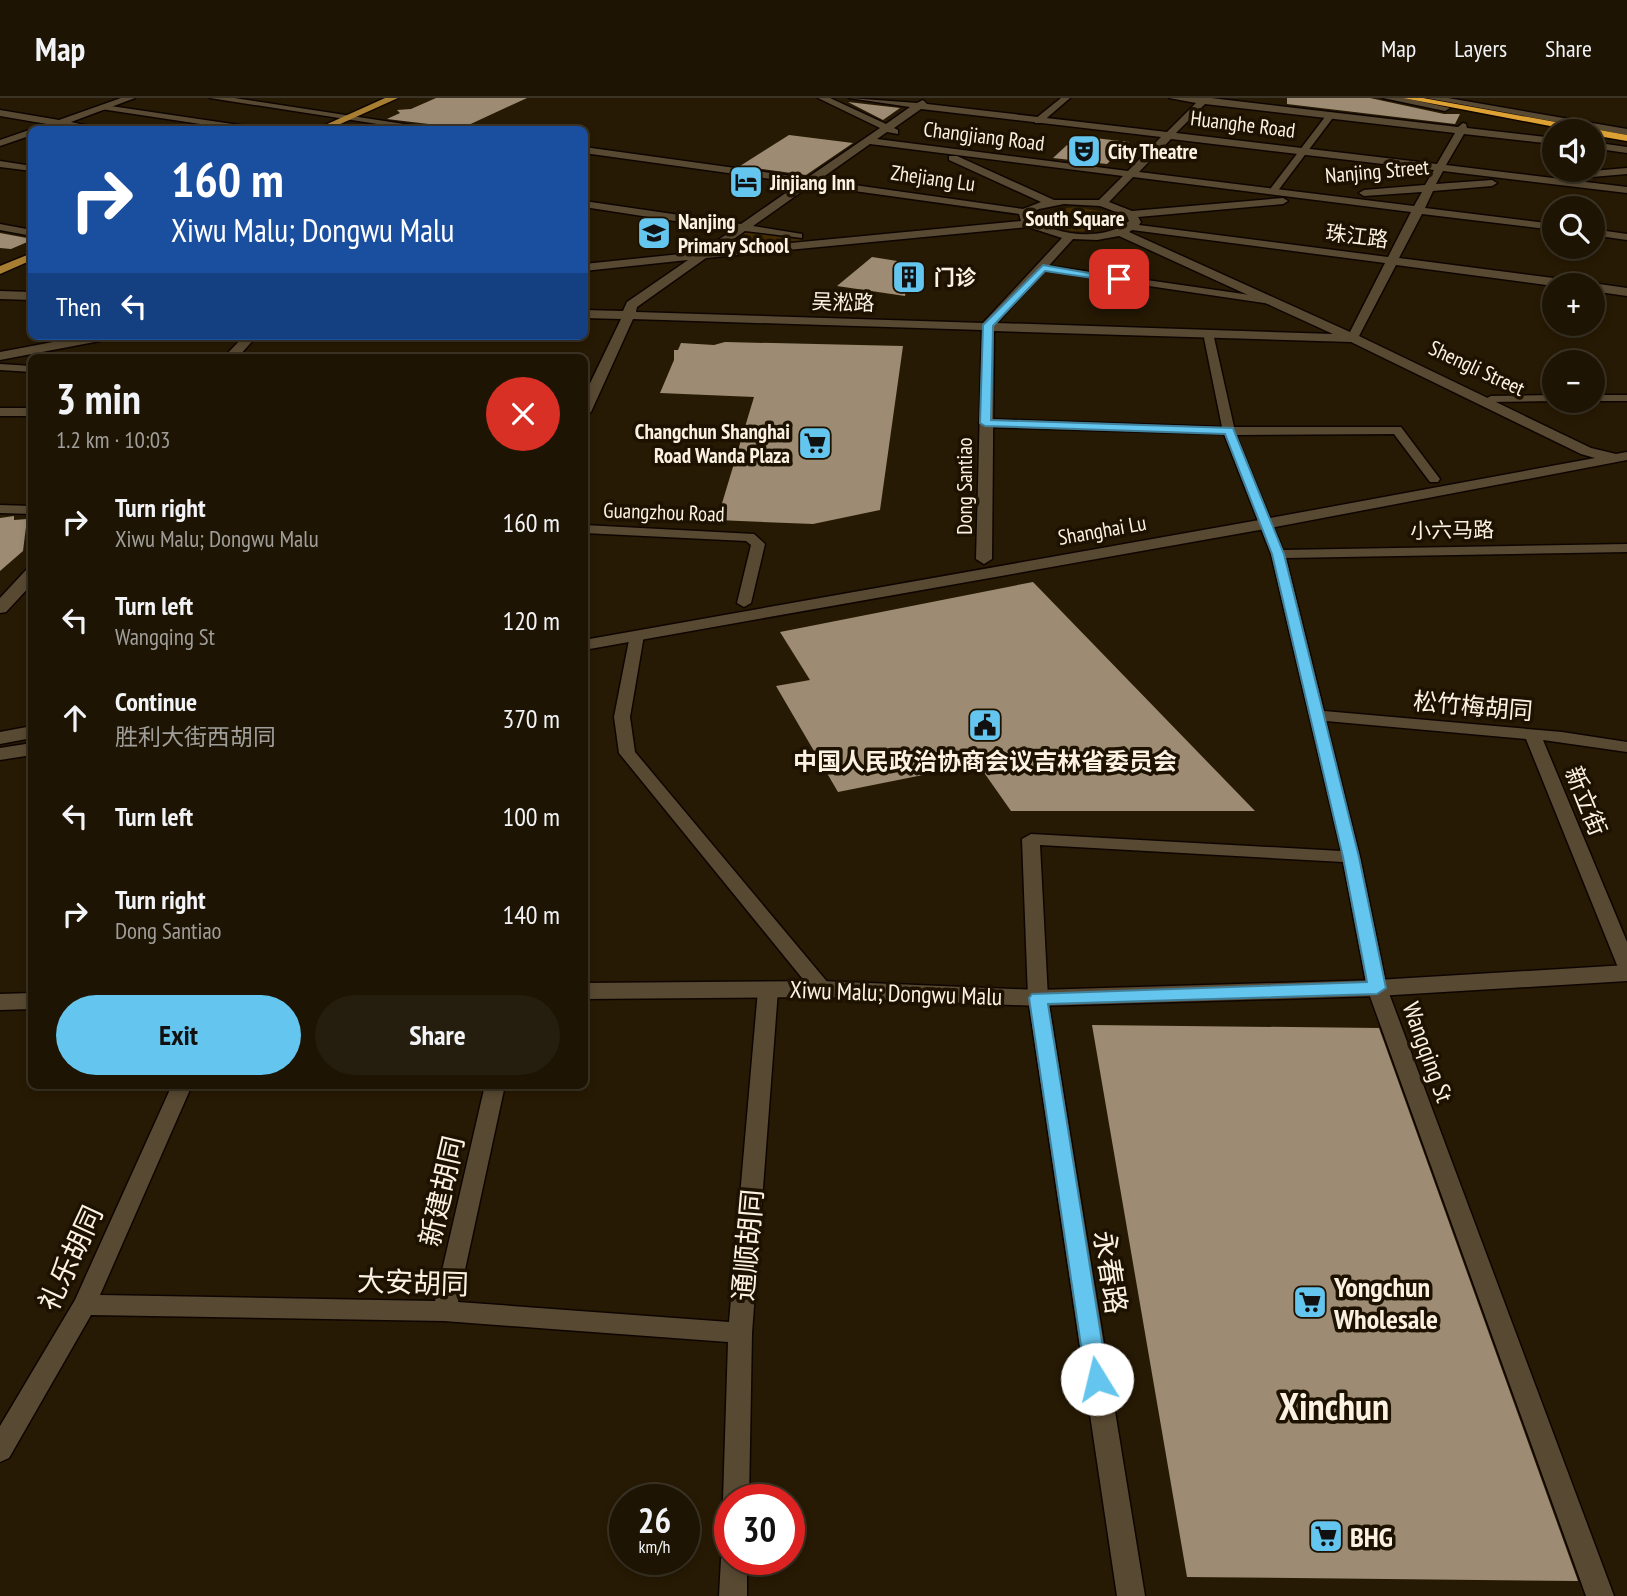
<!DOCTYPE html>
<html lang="en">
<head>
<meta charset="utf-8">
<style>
	:root { --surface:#1d1403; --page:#251d0d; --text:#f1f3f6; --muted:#a09e9a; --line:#3b3325; --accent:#64c5ee }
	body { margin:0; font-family:"PT Sans Narrow","Noto Sans SC",sans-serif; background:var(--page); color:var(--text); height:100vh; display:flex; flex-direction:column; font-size:26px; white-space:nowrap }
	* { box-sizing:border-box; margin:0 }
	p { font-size:23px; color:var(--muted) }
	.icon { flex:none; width:38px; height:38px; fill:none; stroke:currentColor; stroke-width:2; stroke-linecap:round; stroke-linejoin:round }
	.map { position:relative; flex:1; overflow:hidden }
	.drawer { position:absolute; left:28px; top:256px; width:560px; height:735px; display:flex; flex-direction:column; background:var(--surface); border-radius:10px; box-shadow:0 4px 10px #0003,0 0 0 2px var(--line) }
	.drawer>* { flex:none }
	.top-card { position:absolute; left:28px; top:28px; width:560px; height:214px; border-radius:10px; box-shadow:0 4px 10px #0003,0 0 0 2px var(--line); background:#1a4fa0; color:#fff; overflow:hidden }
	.tools { position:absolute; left:1542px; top:21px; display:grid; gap:14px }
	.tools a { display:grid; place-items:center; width:63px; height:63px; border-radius:50%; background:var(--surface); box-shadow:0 4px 10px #0003,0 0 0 2px var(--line); font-size:35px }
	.speed { position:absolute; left:609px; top:1386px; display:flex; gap:14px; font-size:35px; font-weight:700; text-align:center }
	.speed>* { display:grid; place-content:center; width:91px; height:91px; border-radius:50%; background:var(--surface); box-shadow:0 4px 10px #0003,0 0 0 2px var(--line); line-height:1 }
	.speed small { font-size:18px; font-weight:400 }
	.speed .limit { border:10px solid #d22; background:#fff; color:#111 }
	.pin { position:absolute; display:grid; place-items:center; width:60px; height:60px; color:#fff; margin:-30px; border-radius:14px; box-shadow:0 4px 10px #0006 }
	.me { position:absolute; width:77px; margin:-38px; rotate:351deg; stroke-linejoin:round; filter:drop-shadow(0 0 5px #0008) }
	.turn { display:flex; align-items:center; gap:24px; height:147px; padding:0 28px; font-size:32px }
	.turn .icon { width:91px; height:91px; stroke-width:2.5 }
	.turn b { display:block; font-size:49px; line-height:60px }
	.then { display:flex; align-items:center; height:66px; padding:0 28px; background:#0003; gap:14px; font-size:26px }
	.round { display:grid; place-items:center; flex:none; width:74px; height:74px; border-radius:37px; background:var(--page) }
	.overview { display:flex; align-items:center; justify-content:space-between; height:119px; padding:0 28px }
	h1 { font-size:42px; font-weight:700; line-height:52px }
	.cta { display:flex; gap:14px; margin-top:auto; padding:14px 28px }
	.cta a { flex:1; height:80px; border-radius:42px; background:var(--accent); color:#111; font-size:28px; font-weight:700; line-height:80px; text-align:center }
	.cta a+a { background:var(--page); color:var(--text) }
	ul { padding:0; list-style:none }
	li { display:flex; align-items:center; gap:21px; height:98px; padding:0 28px }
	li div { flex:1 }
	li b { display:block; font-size:26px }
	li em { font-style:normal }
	header { display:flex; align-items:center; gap:42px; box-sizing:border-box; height:98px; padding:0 35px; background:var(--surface); border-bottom:2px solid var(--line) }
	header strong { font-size:33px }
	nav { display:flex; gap:38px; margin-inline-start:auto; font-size:24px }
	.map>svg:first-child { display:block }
	.green { fill:#422b00 }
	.building { fill:#9d8c73 }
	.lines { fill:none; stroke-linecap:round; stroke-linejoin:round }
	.street-casing { stroke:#0f0500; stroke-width:3 }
	.secondary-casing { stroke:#0f0500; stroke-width:3 }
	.primary-casing { stroke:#0f0500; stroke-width:3 }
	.highway-casing { stroke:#0f0500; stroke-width:3 }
	.street { fill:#584932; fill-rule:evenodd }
	.secondary { fill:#584932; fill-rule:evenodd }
	.primary { fill:#a87e33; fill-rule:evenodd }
	.highway { fill:#dda134; fill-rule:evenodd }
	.route { fill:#64c5ee; stroke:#41809b; stroke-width:2 }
	.labels { text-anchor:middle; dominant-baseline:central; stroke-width:7; stroke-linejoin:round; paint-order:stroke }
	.far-street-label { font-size:21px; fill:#fbf2e4; stroke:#1d1100 }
	.far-poi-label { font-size:21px; font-weight:bold; fill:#fbf2e4; stroke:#1d1100; text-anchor:start }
	.far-neighbourhood-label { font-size:21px; font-weight:bold; fill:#fbf2e4; stroke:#1d1100 }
	.street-label { font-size:24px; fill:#fbf2e4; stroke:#1d1100 }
	.poi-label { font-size:24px; font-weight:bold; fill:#fbf2e4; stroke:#1d1100 }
	.near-street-label { font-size:28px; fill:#fbf2e4; stroke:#1d1100 }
	.near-poi-label { font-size:28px; font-weight:bold; fill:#fbf2e4; stroke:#1d1100; text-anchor:start }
	.near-district-label { font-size:38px; font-weight:bold; fill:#fbf2e4; stroke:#1d1100 }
</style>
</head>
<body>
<header>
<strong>Map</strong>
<nav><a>Map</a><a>Layers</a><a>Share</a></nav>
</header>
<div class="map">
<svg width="1627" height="1498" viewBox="0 0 1627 1498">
	<rect width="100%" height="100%" fill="#271a04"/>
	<!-- green -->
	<path class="green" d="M1076,109L1106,114L1115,123C1101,138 1056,137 1043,120L1052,112Z
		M745,133L809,143L718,152Z"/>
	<!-- building -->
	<path class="building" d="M436,0H527L462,30L387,21L400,15L397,12L411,11Z
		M1287,0H1370L1444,16H1460L1455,26L1287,6Z
		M848,4L900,10L883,22Z
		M789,37L853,45L806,77L740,68Z
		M1086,39L1129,44L1107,66L1053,60L1067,47L1075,48Z
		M0,135L32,141V142L11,151L0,150Z
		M872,159L910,165L905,198L837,188Z
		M725,244L903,248L880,412L813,426L717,422L754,299L660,295L674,262V252H678L681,245L714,247Z
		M14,418V422L27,421L23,453L0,473V420Z
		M1033,484L1255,713H1011L978,666L838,694L776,588L810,582L780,534Z
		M1092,927L1379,930L1578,1483L1187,1479Z"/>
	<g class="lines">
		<!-- street casing -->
		<g class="street-casing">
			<path id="street" d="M1061,0H1070L1041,25H1035V21Z
				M104,7L259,30L263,32H240L101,11Z
				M1328,15L1335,17L1277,94H1271V90Z
				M0,63L32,68V73L0,69Z
				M1043,167L1271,200L1276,203L1271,206L1040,172V168Z
				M1208,232L1213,235L1234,329H1401L1440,381L1438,384H1430L1394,336L1236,337L1283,452L1627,446V454L1286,460L1324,613L1562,634L1627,644V654L1543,642L1627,844V874L1620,872L1617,867L1526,641L1326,623L1360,759L1387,890L1614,1498H1586L1367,890L1343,764L1040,747L1048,900L1145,1498H1117L1028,900L1022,741L1031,736L1341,753L1271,456L1224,336L985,329L979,325L985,321L1222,329L1203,235Z
				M0,266L32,268V274L0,272Z
				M1554,297V303H1557H1554L1491,304L1485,301L1491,298Z
				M1592,297H1627V303H1589H1592Z
				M0,310H32V318H0Z
				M0,407L32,408V416L0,415Z
				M584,427L754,436L765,446L751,505L744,509L737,505L751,447L746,443L584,435Z
				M637,533L644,537L630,619L635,654L829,886L832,891L829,896H815L619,655L614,619L630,537Z
				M768,885L775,887L778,892L752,1235L749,1402H730V1412L723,1402L728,1244L444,1223L91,1217L9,1360L0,1364V1328L75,1202L172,987H192L100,1197L435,1203L485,987H505L458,1204L729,1224L758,892L761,887Z
				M730,1450V1461H747V1498H719L721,1461L724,1452Z"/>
		</g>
		<!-- secondary casing -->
		<g class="secondary-casing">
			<path id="secondary" d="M121,0H135L71,24L106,32H82L0,18V12L59,22Z
				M210,0H234L443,32H416Z
				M818,0H830L886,26L910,9L849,0L917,5L923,2L927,6L1167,34L1196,5L1169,0H1211L1458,29L1463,25L1466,26L1467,30L1554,40V46L1464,36L1446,67L1627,89V95L1443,73L1436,86L1492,82L1497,85L1492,88L1433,93L1425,110L1554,126V132L1422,116L1399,160L1577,183L1583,187L1554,188L1396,167L1359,238L1591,350L1616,356L1627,354V362L1265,431L584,552V542L1265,421L1595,360L1581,356L1351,244L994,233L992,461L984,466L976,461L982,232L633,221L591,314L584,318V298L621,221L584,220V212L623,213L627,204L688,162L584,173V166L700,154L733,132L584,109V103L741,126L800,85L584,55V49L807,80L880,30ZM1205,6L1455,35L1437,66L1176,35ZM921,11L1161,39L1128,73L877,41L887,34L898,36V32L894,30ZM1171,41L1434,72L1425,87L1364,92L1359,95L1364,98L1422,94L1414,108L1139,74ZM870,46L1123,78L1099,102H1054L957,58H949V62L1041,104L1023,111L819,82ZM1133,79L1411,114L1388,159L1139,127L1141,124L1138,119L1283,106L1288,103L1283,100L1132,113L1109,104ZM811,87L1019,116L1021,123L718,152L745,133L802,140V136L753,128ZM1064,106L1100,108L1127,118L1129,123C1105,144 1053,138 1030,119V116L1039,111ZM1028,129L1062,140L983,225L636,214L637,209L706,160ZM1132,132L1385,165L1350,234L1129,134ZM1119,138L1333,236L997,225L1073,141L1097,142Z
				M1383,0H1404L1450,10L1445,13Z
				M1427,0H1448L1627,31V37Z
				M32,31V37L0,48V42Z
				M1592,44L1627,49V55L1592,50Z
				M1627,70V76L1580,80L1575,77L1580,74Z
				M0,126L32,132V138L0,132Z
				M1592,131L1627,136V142L1592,137Z
				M1592,185L1627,190V198L1592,193V187H1587Z
				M0,193L32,194V202L0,201Z
				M85,238H111L105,242L0,262V254Z
				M244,238H257L238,259H224Z
				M32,471V486L6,514L0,515V500L26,472Z
				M32,628V640L0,646V634Z
				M32,645V657L0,662V650Z
				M1627,867V883L1377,898L1038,908L822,899L584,901V885L822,883L1038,892L1377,882Z
				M32,895V911L0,912V896Z"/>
		</g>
		<!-- primary casing -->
		<g class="primary-casing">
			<path id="primary" d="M385,0H398L327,32H314Z
				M32,155V162L0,176V168Z"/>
		</g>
		<!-- highway casing -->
		<g class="highway-casing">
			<path id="highway" d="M1403,0H1423L1627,37V43L1592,37V33H1576Z"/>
		</g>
		<!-- street -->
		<use href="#street" class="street"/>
		<!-- secondary -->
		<use href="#secondary" class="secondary"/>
		<!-- primary -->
		<use href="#primary" class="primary"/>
		<!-- highway -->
		<use href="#highway" class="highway"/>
	</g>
	<!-- route -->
	<path class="route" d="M1043,167L1123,181L1119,184L1045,173L993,228L991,322L1233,330L1284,456L1359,759L1386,890L1377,896L1048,906L1108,1281L1105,1288L1097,1291L1089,1288L1086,1281L1029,900L1032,896L1367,884L1343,759L1272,456L1225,336L985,328L980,325L983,227Z"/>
	<!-- icons -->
	<defs>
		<g id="theatre-square" transform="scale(1.75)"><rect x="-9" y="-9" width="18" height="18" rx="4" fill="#64c5ee" stroke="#1d1100"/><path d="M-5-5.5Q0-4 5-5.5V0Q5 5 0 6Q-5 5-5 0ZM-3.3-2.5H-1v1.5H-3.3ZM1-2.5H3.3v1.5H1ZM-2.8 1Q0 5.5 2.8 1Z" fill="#111"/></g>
		<g id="hotel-square" transform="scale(1.75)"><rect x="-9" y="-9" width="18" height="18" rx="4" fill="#64c5ee" stroke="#1d1100"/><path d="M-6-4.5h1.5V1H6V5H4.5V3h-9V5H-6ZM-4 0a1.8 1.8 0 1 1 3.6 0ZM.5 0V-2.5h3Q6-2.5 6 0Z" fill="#111"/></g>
		<g id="school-square" transform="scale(1.75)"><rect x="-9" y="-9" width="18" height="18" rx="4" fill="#64c5ee" stroke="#1d1100"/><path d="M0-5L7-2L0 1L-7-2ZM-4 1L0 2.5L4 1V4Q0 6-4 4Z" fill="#111"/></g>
		<g id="building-square" transform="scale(1.75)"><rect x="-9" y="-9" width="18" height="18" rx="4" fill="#64c5ee" stroke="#1d1100"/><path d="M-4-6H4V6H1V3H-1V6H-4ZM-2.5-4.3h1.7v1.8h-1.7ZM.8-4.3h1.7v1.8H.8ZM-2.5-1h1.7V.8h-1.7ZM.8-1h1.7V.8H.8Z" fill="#111"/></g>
		<g id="supermarket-square" transform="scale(1.75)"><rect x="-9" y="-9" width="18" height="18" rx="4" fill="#64c5ee" stroke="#1d1100"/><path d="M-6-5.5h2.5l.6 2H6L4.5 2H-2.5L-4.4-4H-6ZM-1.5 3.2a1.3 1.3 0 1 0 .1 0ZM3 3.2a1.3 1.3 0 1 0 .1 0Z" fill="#111"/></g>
		<g id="civic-square" transform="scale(1.75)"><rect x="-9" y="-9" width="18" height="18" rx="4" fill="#64c5ee" stroke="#1d1100"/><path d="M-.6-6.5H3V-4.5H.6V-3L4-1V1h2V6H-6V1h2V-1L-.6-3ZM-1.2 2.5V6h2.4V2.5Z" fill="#111"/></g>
	</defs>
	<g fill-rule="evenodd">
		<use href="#theatre-square" x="1084" y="53"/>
		<use href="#hotel-square" x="746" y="84"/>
		<use href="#school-square" x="654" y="135"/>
		<use href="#building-square" x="909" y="179"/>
		<use href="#supermarket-square" x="815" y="345"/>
		<use href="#civic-square" x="985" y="627"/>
		<use href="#supermarket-square" x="1310" y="1204"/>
		<use href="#supermarket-square" x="1326" y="1438"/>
	</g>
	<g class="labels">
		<!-- far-street labels -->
		<g class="far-street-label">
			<text transform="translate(1243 26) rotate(7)">Huanghe Road</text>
			<text transform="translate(984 38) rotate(7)">Changjiang Road</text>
			<text transform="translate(1377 73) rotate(-5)">Nanjing Street</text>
			<text transform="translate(933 80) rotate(8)">Zhejiang Lu</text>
			<text transform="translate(1357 138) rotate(7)">珠江路</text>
			<text transform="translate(843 204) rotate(2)">吴淞路</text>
			<text transform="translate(1477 270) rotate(25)">Shengli Street</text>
			<text transform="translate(964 388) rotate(-90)">Dong Santiao</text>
			<text transform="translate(664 414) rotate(2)">Guangzhou Road</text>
			<text transform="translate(1102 432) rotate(-10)">Shanghai Lu</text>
			<text transform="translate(1452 432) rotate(-1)">小六马路</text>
		</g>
		<!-- far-poi labels -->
		<g class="far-poi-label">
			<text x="1108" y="53">City Theatre</text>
			<text x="770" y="84">Jinjiang Inn</text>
			<text x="678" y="123">Nanjing<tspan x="678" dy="24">Primary School</tspan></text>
			<text x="934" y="179">门诊</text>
			<text x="790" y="333" text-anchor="end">Changchun Shanghai<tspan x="790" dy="24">Road Wanda Plaza</tspan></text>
		</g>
		<!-- far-neighbourhood labels -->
		<g class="far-neighbourhood-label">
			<text x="1075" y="120">South Square</text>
		</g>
		<!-- street labels -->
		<g class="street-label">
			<text transform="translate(1473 608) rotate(5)">松竹梅胡同</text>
			<text transform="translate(1586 703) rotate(68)">新立街</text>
			<text transform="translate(896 895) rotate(2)">Xiwu Malu; Dongwu Malu</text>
			<text transform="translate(1428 954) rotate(70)">Wangqing St</text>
		</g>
		<!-- poi labels -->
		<g class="poi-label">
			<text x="985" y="663">中国人民政治协商会议吉林省委员会</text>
		</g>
		<!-- near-street labels -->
		<g class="near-street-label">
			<text transform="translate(441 1093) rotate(-77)">新建胡同</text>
			<text transform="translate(747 1147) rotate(-85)">通顺胡同</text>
			<text transform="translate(70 1160) rotate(-65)">礼乐胡同</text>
			<text transform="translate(1111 1174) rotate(81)">永春路</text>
			<text transform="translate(413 1184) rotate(2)">大安胡同</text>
		</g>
		<!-- near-poi labels -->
		<g class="near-poi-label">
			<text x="1334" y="1188">Yongchun<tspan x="1334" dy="32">Wholesale</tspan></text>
			<text x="1350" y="1438">BHG</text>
		</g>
		<!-- near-district labels -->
		<g class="near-district-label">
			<text x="1334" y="1307">Xinchun</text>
		</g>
	</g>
</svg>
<div class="tools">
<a><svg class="icon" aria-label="sound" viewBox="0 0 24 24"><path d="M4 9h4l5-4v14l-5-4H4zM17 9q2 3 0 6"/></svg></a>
<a><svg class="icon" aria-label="search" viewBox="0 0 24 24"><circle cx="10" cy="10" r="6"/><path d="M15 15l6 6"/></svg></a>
<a>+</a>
<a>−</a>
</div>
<div class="speed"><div>26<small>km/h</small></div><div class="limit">30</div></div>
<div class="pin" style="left:1119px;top:181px;background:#d93025"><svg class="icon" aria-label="arrive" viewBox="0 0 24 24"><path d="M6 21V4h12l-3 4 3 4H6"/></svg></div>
<svg class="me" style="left:1097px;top:1281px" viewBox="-20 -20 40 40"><circle r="19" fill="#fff"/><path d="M0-13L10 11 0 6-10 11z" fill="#64c5ee"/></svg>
<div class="top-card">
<div class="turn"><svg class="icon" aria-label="right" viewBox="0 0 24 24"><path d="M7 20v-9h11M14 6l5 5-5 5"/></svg><div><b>160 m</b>Xiwu Malu; Dongwu Malu</div></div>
<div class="then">Then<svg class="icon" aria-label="left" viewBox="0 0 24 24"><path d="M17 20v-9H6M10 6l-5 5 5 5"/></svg></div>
</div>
<section class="drawer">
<div class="overview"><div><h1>3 min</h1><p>1.2 km · 10:03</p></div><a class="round" style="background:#d93025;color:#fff"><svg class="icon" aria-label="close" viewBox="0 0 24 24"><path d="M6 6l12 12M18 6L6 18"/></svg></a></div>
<ul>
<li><svg class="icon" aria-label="right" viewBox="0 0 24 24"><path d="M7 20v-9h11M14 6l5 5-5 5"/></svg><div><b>Turn right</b><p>Xiwu Malu; Dongwu Malu</p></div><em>160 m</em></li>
<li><svg class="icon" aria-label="left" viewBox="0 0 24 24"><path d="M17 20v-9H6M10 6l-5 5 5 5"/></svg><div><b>Turn left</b><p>Wangqing St</p></div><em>120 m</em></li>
<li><svg class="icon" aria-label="ahead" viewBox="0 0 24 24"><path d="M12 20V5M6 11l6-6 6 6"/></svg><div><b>Continue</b><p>胜利大街西胡同</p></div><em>370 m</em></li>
<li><svg class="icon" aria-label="left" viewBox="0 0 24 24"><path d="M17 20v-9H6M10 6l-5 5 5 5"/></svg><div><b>Turn left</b></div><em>100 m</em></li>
<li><svg class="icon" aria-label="right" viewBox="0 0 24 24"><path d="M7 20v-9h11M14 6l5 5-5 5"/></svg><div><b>Turn right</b><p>Dong Santiao</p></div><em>140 m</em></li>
</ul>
<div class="cta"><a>Exit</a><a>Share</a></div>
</section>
</div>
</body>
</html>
